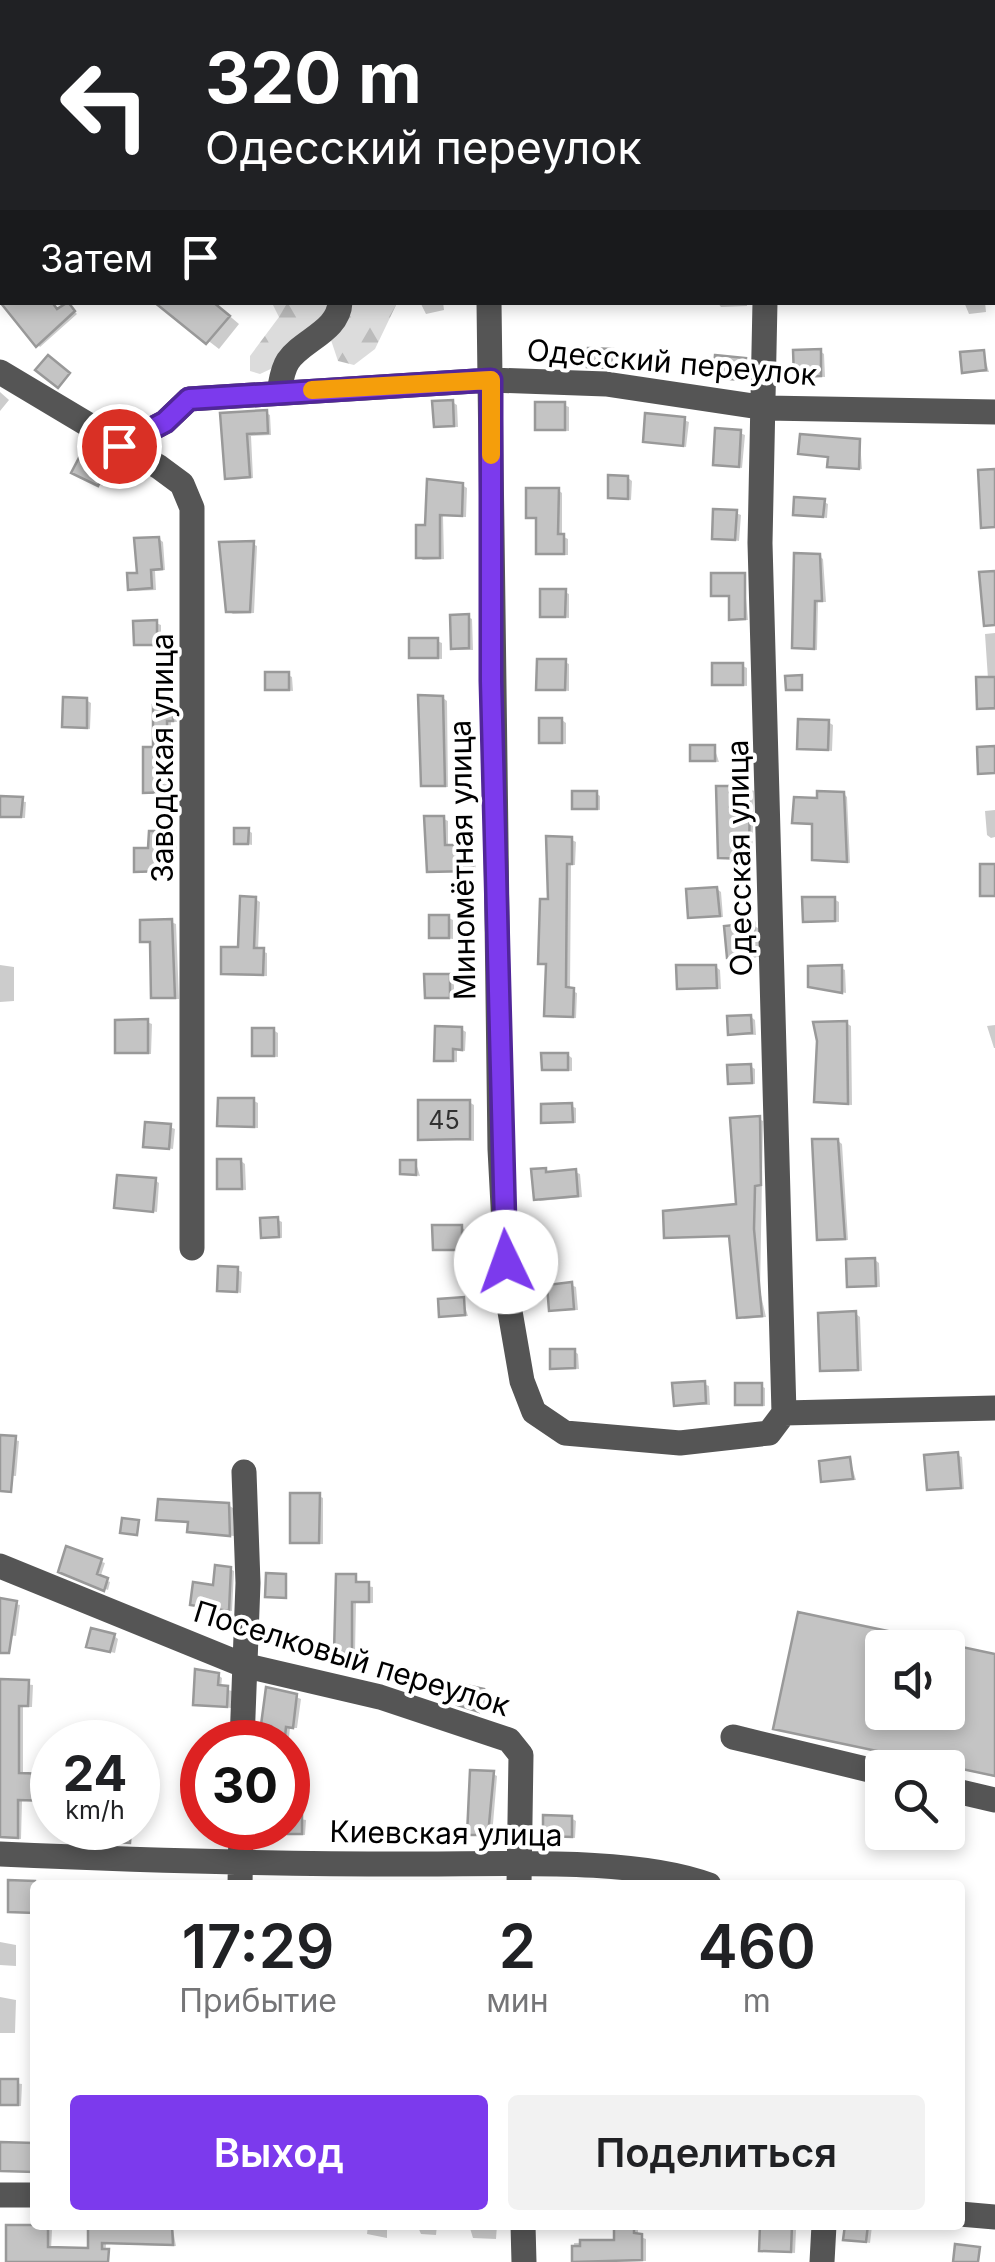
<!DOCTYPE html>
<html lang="ru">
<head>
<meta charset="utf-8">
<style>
	:root { --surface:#fff; --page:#f2f2f2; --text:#202124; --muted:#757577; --accent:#7c3aed }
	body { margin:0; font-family:Inter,sans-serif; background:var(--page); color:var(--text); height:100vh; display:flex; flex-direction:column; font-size:38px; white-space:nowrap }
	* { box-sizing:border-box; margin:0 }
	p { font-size:32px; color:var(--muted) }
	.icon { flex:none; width:55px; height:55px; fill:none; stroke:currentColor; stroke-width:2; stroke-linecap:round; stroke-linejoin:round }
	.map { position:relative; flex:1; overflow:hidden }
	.panel { position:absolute; left:30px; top:1880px; width:935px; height:350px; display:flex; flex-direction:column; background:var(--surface); border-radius:10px; box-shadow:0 5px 15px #0003 }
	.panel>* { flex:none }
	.hud { position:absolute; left:0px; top:0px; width:995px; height:305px; box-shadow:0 5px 15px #0003; background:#202124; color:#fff; overflow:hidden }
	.tools { position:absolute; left:865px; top:1630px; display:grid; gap:20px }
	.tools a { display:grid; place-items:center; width:100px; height:100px; border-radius:10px; background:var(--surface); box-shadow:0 5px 15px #0003; font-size:50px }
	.speed { position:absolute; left:30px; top:1720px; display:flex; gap:20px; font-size:50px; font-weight:700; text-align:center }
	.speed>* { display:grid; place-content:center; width:130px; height:130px; border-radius:50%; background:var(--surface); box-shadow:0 5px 15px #0003; line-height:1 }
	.speed small { font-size:25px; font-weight:400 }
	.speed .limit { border:15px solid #d22; background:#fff; color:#111 }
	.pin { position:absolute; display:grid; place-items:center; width:85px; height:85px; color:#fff; margin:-42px; border:5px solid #fff; border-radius:50%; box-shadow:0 2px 10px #0007 }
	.me { position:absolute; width:110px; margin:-55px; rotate:357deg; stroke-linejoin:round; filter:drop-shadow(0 0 8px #0008) }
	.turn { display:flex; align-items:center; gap:35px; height:210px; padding:0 40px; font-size:45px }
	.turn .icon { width:130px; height:130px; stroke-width:2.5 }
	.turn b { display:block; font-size:70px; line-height:85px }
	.then { display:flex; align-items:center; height:95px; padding:0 40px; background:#0003; gap:20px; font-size:38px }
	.eta { display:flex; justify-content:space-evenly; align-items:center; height:170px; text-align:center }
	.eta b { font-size:60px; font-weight:600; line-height:70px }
	.button { display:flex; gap:20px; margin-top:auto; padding:20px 40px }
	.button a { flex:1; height:115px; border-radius:10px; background:var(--accent); color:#fff; font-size:40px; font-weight:600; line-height:115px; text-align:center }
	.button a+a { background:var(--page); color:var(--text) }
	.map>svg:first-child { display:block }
	.forest { fill:url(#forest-firs) }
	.shadow { fill:#0003; fill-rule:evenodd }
	.building { fill:#c4c4c4; stroke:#999; stroke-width:2.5 }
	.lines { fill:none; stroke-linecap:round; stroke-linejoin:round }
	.minor { stroke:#555; stroke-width:25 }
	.route-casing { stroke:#51269a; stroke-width:25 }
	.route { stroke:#7c3aed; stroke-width:18 }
	.slow { stroke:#f59e0b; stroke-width:18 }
	.labels { text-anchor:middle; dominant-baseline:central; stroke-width:8; stroke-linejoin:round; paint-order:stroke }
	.number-label { font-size:25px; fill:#313131 }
	.street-label { font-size:30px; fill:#000; stroke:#fff }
</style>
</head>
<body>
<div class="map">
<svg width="995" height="2262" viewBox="0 0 995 2262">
	<defs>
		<pattern id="forest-firs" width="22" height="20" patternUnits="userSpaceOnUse" patternTransform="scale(2.5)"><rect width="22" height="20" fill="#dcdcdc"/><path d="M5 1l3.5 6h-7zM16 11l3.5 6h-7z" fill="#bbb"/></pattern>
	</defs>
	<rect width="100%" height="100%" fill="#fff"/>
	<!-- forest -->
	<path class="forest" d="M272,303H331V310L275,367L260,374L250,371V356L279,317Z
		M347,303H397L375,349L354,365L338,361L331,340Z"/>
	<!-- shadow -->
	<path class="shadow" d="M0,0H49L50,2L0,4Z
		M225,0H244V2H217Z
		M462,0H516L469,2Z
		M660,0H690V2H661Z
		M850,0H886V2H851Z
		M2,288V302L58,311L69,306L77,314L40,347L0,302Z
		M158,302H213L239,324L219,349Z
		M420,302H443L444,310L426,314Z
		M717,302H747V306L721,307Z
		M964,302H985L986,312L969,314Z
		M820,351L824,354L825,377L796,375Z
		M612,352L616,354V369L590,366Z
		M983,352L989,372H965Z
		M745,361L750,363L748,381L715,376Z
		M0,392L9,400L0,411Z
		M452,402L457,405L458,427L436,426Z
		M564,405L569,407V431L538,429Z
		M266,413L270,415L271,435L251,436L253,478L232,480L228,478L223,416Z
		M684,420L689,422L686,447L646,441Z
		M740,433L745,435L742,468L715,463Z
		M860,441L862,469L833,467L830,457L801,453Z
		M83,456L111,470L103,486L75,472Z
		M628,478L632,481L631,500L610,497Z
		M462,485L467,488L466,517L443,516L444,559L423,560L418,557L428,528Z
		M558,490L562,493V536L568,539V555H542L538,553V519L528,517Z
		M824,502L828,504L827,518L796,514Z
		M736,513L741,515L739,541L714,537Z
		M159,539L163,542L165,570L155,571L156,590L135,591L130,588Z
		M253,544L257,546L254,613L233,614L228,611Z
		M819,556L823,559L826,602H818L817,650L799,649L794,647Z
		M744,576L748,620H735L731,597L713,595Z
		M565,592L569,594V618L542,615Z
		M468,617L472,619L473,650H458L454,647Z
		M156,623L161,625V646L137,644Z
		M995,633V710H983L979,707L988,679L985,634Z
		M437,641L442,643V659L411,657Z
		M565,662L569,664V691L539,688Z
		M743,666L747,668V686L715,683Z
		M288,675L292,677L293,691L268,689Z
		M443,698L447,701L448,787H427L423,784Z
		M86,700L91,703L90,729L65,726Z
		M172,707L177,722H171L172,794H150L146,791L156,750Z
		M562,720L566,723V744L542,742Z
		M828,722L833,725L832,751L800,748Z
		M714,747L719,762L692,760Z
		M750,788L754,791L752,860L725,859L721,857Z
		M596,793L600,796V810L574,807Z
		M844,794L847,797L850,863L818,860L814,858L815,825L794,821L796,799Z
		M0,799L26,802L25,818L0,817Z
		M995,810V837L991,838L987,835L985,811Z
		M444,819L448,821V848L459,850V857L475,859L476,872L429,870Z
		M248,830L252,833V845L237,842Z
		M172,834L177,836V849H169V872L136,870Z
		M572,840L576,842L575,865H571L570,990L577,993L576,1018L551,1017L546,1015L548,965L540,962L550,901Z
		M717,889L721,892L723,917H690Z
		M255,899L260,902L258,950L267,953V976L227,975L223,972L240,950Z
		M834,899L839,902V922L805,920Z
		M449,918L453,920V939L432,936Z
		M171,922L176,924L179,999H158L154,997L152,943L143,941Z
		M754,926L758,928L759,957H729Z
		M0,965L14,967V1001L0,1002Z
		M716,967L720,970L721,989L679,987Z
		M841,968L845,970L846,993L815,988Z
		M450,976L454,979V999L427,997Z
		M751,1017L755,1020L756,1035L730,1033Z
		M147,1022L152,1024L151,1054L118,1052Z
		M846,1023L851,1026L852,1105L821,1103L817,1101Z
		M995,1025V1048H994L987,1026Z
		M461,1029L466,1032L465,1051L457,1050V1062L436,1060Z
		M273,1030L278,1033V1057L255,1055Z
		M568,1055L572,1058V1071L544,1069Z
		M750,1066L755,1069V1084L730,1082Z
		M254,1101L258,1103V1128L220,1125Z
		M469,1102L474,1105V1141L420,1138Z
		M571,1106L576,1108V1123L543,1121Z
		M759,1119L763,1121L760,1291L766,1317L744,1319L740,1316L732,1237H667L739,1207Z
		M170,1127L175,1129L173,1149L146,1145Z
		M838,1141L842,1144L848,1240L823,1241L819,1238Z
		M241,1161L245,1164L246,1190L220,1188Z
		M416,1163L420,1176L402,1173Z
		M534,1172H575L580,1174L582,1197L540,1201L536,1198Z
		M155,1180L159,1183L157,1212L117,1207Z
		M278,1220L282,1222V1238L263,1236Z
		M461,1227L465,1230L466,1251L435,1248Z
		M875,1260L879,1263L880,1287L849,1286Z
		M238,1270L242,1272L241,1293L219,1289Z
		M571,1285L576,1287L578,1310H551Z
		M463,1300L468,1316L441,1315Z
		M856,1314L860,1317L862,1371L827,1372L822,1370Z
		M574,1351L578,1354L579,1369L553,1367Z
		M704,1384L709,1386L710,1405L676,1404Z
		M761,1386L765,1388V1406L738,1404Z
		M0,1437L19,1441L16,1476L0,1475Z
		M957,1455L962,1457L964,1489H929Z
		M850,1460L856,1480L823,1481Z
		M319,1496L323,1498V1544H297L293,1541Z
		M228,1505L233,1508L234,1536L194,1533L190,1523L159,1518Z
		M68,1550L105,1563L100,1578L110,1582L108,1590L61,1571Z
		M230,1569L234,1571L232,1611L196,1605Z
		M355,1577L360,1585L373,1587V1603H356L355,1654H341L337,1652Z
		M0,1601L20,1605L16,1636L0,1634Z
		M800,1615L995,1656V1777L776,1727ZM882,1648H948V1712H882Z
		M114,1636L118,1639L115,1653L94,1648Z
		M218,1675L222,1678L221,1688L232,1691L231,1708L195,1704Z
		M0,1681L33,1685L32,1707H23V1776L52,1777V1802L22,1801L21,1839L0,1838Z
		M483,1691L487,1694L483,1712L464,1707Z
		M296,1697L301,1699L297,1728H290L288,1747V1742H272L274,1726L264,1723Z
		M99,1733L122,1735L125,1742H98Z
		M198,1751H202V1828H220V1833L198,1830Z
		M493,1774L497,1776L492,1836H474L470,1834Z
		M288,1817L306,1820L305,1835L272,1832V1828H288Z
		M571,1818L576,1821L575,1838L545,1835Z
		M0,1942L16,1945V1966L0,1965Z
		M0,1997L16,2000L15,2033H0Z
		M0,2081L22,2084L21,2106H0Z
		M172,2225L176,2246L106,2244L105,2262H8L47,2227L52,2230L51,2250L90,2251V2226Z
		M368,2225H387V2238L367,2234Z
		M417,2225H437L436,2235L421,2234Z
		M469,2225H497L496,2239L473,2238Z
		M617,2225H638V2236L646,2239V2261L575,2262L574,2243L617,2242Z
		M848,2225L872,2226L870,2243L846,2239Z
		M791,2228L796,2230L795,2253L762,2250Z"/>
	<!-- building -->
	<path class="building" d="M0,302H52L57,309L68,302L75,311L36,347Z
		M154,302H213L230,316L206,344Z
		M588,348L613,349L612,368L587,367Z
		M821,349V376L794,377L793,350Z
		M984,350L986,370L962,373L960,352Z
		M48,355L70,373L58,388L35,370Z
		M715,355L746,358L744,380L713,378Z
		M453,400L454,426L434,427L432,401Z
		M535,402H565V430H535Z
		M267,410L268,433L247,434L250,477L225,479L220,413Z
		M645,413L685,417L683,446L643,442Z
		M715,428L741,430L739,467L713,465Z
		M800,434L860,439L859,469L827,467L828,457L798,454Z
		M82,452L108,466L98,486L71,473Z
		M995,469V527L981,528L978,470Z
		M608,475L628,476V499L608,498Z
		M427,479L463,483L462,516L440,515V558H416V525H425Z
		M526,488H559L558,534H564V554H536V518H526Z
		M794,497L825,499L823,517L793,515Z
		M713,509L737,510L735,540L712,539Z
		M159,537L162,569L151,570L152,588L128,590L127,573H137L134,538Z
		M254,541L250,612H226L219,542Z
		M794,553L820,554L822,601H815L814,649L792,648Z
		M995,571V625L984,626L979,572Z
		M711,573H745V619L729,620V596H711Z
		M540,589H566L565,617H540Z
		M469,614V648L451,649L450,615Z
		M157,620V645H134L133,621Z
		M409,638H438V658H409Z
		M537,659H566L565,690H536Z
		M712,663H743V685H712Z
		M265,672H289V690H265Z
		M802,675V690H786L785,676Z
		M976,677H995V708L977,709Z
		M418,695L443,696L445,786H421Z
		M63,697L87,698V728L62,727Z
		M153,705H173V721H167L168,792L143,793V747H153Z
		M539,718H562V743H539Z
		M798,719L829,720L828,750L797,749Z
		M690,745H715V761H690Z
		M995,746V773L978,774L977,747Z
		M716,786H750L749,859L718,858Z
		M572,791H597V809H572Z
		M817,791L844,792L847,862L812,860V824L792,823L794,797L817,798Z
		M0,796L23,797L21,817H0Z
		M424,816H444L445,845H456V855L472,854L473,871L427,872Z
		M234,828H249L248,844H234Z
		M149,831H173V848H165L166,871L134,872V848H148Z
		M546,836L572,837V864H567L566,987L574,988L573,1017L544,1016L546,964H538L540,899H548Z
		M980,864H995V896H980Z
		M717,887L720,916L688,918L686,889Z
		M240,896L256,897L254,948H264L263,975L221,974V947H238Z
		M802,897H835V921L803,922Z
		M429,915H449V938H429Z
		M172,919L175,998H151L150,942H140V920Z
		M754,923L755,956L727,958L724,926Z
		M676,965H716L717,988L677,989Z
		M842,965V993L808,987V966Z
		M424,974H450V998H425Z
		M751,1015L752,1033L728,1035L727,1016Z
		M148,1019V1053H115V1020Z
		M847,1021L848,1104L814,1102L817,1041L813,1022Z
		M435,1026L462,1027V1050L453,1049V1061H434Z
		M252,1028H274V1056H252Z
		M541,1053H568V1070H542Z
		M751,1064L752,1083L728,1084L727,1065Z
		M218,1098H254V1127L217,1126Z
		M418,1100H470V1139L418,1140Z
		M572,1103L573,1122L541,1123V1104Z
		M760,1116L761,1185L755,1186L754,1229L762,1316L737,1318L729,1236L664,1238L663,1211L736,1204L730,1118Z
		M145,1122L171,1124L169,1149L143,1147Z
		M812,1139H838L845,1239L817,1240Z
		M217,1159H241L242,1189H217Z
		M400,1160H416V1175L400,1174Z
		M546,1168V1172L576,1169L578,1196L534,1200L531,1169Z
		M117,1175L156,1178L153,1212L114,1208Z
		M278,1217L279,1237L261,1238L260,1218Z
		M432,1225H462V1250H433Z
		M875,1258L876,1286L847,1287L846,1259Z
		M218,1266L238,1267L237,1292L217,1291Z
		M572,1282L574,1309L549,1311L547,1285Z
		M464,1297L465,1315L439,1317L438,1299Z
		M856,1311L858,1370L820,1371L818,1313Z
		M550,1349H575V1368L550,1369Z
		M705,1381L706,1403L674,1406L672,1383Z
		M735,1383H762V1405H735Z
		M0,1435L16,1436L11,1492L0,1491Z
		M958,1452L961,1488L927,1490L924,1455Z
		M850,1457L853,1479L821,1482L819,1461Z
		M290,1493H320L319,1543H290Z
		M158,1499L229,1503L230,1536L187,1532L188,1522L156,1520Z
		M122,1518L139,1520L137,1535L120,1533Z
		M66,1546L102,1559L97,1574L108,1578L104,1591L58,1572Z
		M215,1565L231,1567L229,1611L190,1605L193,1582L213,1585Z
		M266,1573L286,1574V1598L265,1597Z
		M336,1574H356V1582H369V1602H352V1653H334Z
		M0,1598L17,1601L9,1653H0Z
		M798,1612L935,1641L934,1648H882V1712H948V1644L995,1654V1776L773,1729Z
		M91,1628L115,1634L110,1652L86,1647Z
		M195,1669L219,1673L218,1685L228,1686L227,1707L193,1705Z
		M0,1679L29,1680L28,1706H19V1773L52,1774V1801L18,1800V1838L0,1837Z
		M461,1684L484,1689L479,1712L457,1705Z
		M266,1687L297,1694L293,1728L286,1727L285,1737L270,1736L271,1726L261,1725Z
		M470,1770L494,1771L488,1835H467Z
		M288,1815H302V1834H288Z
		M543,1815L572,1816V1837L543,1836Z
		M116,1828H131L130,1843L115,1842Z
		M8,1880L35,1881V1913L8,1912Z
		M0,2079H18V2105H0Z
		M0,2142L35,2143V2172L0,2171Z
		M6,2225H48V2247L88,2248V2225H172L173,2245L102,2243V2249H109L108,2262H6Z
		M614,2225H634V2233L642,2234V2260L572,2262V2246H580V2240H614Z
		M760,2225H792L791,2252L759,2251Z
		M845,2225H868L866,2242L843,2240Z
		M955,2244L980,2247L978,2262H953Z"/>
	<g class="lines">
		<!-- minor -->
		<path class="minor" d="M423,0L424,2
			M717,0V2
			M969,0V2
			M147,2L149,0
			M992,156L995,172
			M0,206L2,202
			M489,302L500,1149L508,1300L522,1381L534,1412L565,1433L680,1443L769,1433L784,1413L995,1408
			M765,302L760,543L784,1413
			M0,372L159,467L182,484L192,508V1248
			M279,392C281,382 282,370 288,361C302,340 339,331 340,302
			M119,446L165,422L189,399L491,380L606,384L766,408L995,412
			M0,1566L243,1665L380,1697L509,1740L521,1755L519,1885
			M733,1737L882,1773
			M242,1742L248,1583L244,1472
			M948,1789L995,1800
			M0,1854C135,1860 270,1864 405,1864C490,1865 633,1856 709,1885
			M240,1885L241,1828
			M0,2195H35
			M960,2214L995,2217
			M523,2225L524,2262
			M822,2262L824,2225"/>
	</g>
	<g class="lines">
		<!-- route casing -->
		<g class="route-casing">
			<path id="route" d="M119,446L165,422L189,399L491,380V681L506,1262"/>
		</g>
		<!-- route -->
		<use href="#route" class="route"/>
		<!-- slow -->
		<path class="slow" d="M312,390L491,380V455"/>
	</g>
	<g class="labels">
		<!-- number labels -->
		<g class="number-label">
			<text x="444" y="1120">45</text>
		</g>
		<!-- street labels -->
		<g class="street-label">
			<text transform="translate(672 362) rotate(5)">Одесский переулок</text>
			<text transform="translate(162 758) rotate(-90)">Заводская улица</text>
			<text transform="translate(739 858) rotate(-91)">Одесская улица</text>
			<text transform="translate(462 860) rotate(-91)">Миномётная улица</text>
			<text transform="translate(352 1658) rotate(17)">Поселковый переулок</text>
			<text transform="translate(446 1833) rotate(1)">Киевская улица</text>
		</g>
	</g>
</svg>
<div class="tools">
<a><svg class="icon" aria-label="sound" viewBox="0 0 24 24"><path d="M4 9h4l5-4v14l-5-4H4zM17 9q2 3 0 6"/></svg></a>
<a><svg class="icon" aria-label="search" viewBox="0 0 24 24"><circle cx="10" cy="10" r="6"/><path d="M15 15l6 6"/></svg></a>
</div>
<div class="speed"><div>24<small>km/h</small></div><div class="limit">30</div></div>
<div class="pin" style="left:119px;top:446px;background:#d93025"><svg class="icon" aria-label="arrive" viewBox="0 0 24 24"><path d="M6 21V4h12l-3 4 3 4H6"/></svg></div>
<svg class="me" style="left:506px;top:1262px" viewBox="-20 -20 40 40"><circle r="19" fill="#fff"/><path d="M0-13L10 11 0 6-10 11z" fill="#7c3aed"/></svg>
<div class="hud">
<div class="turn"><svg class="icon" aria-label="left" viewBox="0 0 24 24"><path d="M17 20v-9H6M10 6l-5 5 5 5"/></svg><div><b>320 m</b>Одесский переулок</div></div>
<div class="then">Затем<svg class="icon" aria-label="arrive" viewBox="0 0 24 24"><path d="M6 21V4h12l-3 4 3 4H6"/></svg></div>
</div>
<section class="panel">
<div class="eta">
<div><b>17:29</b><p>Прибытие</p></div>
<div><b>2</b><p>мин</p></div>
<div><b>460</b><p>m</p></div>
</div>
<div class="button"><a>Выход</a><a>Поделиться</a></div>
</section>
</div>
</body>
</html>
